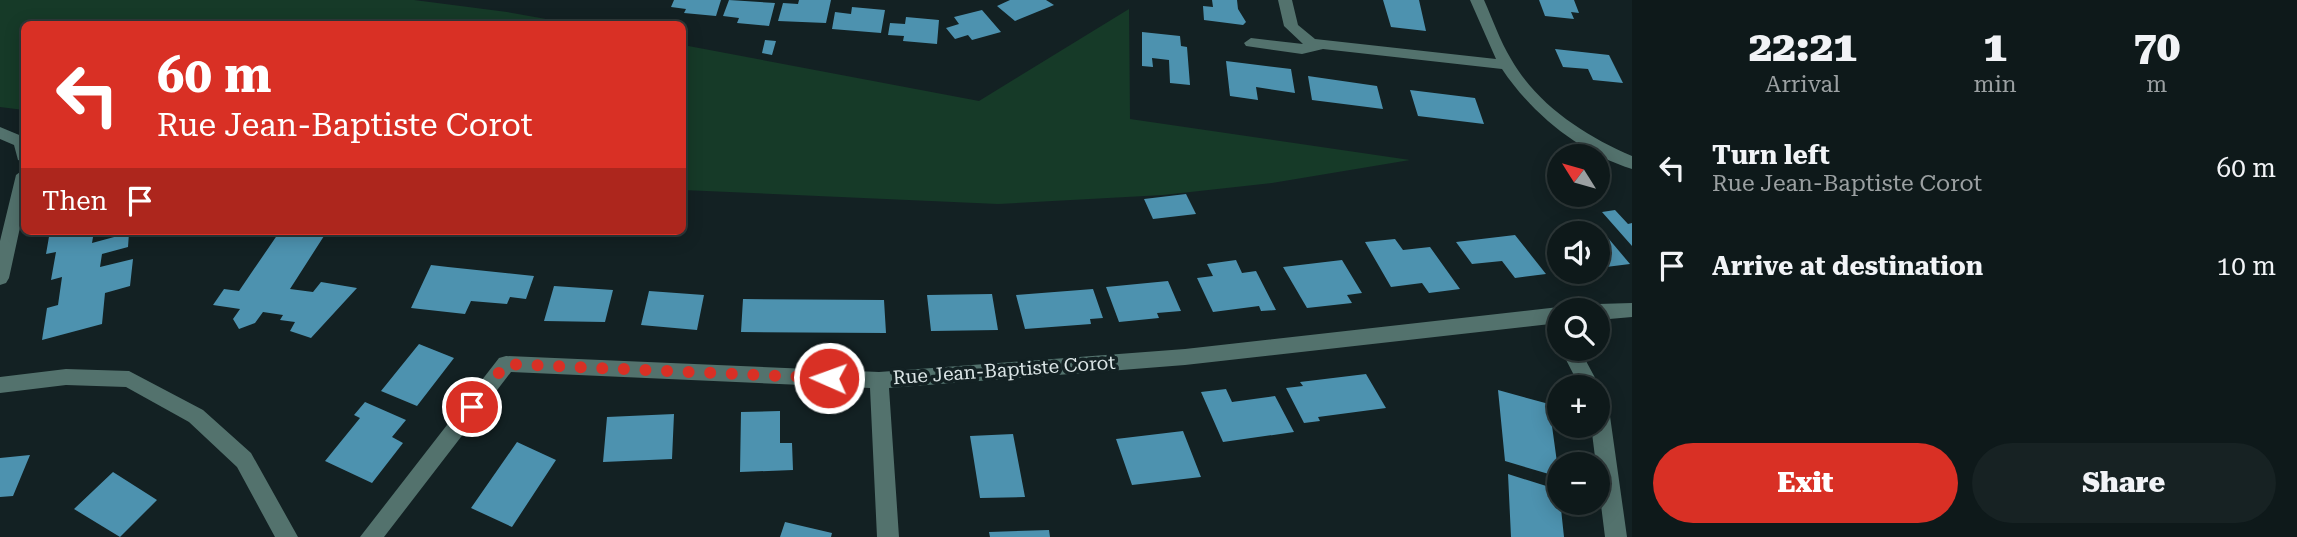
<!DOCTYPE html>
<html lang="en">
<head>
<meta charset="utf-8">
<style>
	:root { --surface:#0e191a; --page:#172223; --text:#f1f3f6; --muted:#9ba0a2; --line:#2e3839; --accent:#d93025 }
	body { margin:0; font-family:"Roboto Serif",serif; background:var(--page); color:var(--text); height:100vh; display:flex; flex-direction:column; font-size:26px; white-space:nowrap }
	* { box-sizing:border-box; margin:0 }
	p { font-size:23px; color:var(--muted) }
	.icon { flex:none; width:38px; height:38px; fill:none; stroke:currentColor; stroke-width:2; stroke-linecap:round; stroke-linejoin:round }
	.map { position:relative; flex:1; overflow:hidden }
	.details { display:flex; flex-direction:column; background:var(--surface); width:665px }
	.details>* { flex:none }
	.top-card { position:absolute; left:21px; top:21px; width:665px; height:214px; border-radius:10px; box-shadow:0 4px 18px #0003,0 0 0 2px var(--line); background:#d93025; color:#fff; overflow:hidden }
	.needle { width:46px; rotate:307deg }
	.controls { position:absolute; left:1547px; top:144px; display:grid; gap:14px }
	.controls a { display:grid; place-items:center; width:63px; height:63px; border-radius:50%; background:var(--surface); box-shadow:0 4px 18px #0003,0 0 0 2px var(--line); font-size:35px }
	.pin { position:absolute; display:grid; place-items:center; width:60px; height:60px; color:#fff; margin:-30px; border:4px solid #fff; border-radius:50%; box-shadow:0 2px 7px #0007 }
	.me { position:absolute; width:77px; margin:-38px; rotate:272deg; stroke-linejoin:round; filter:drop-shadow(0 0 5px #0008) }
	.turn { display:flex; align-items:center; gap:24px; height:147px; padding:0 21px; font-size:32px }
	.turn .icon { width:91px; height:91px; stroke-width:2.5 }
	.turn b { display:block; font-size:49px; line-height:60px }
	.then { display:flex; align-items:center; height:66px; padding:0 21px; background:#0003; gap:14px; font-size:26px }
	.eta { display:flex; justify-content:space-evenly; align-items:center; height:119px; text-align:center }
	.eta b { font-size:42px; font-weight:800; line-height:49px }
	.primary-button { display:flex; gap:14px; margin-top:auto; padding:14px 21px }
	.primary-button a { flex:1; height:80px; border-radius:42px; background:var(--accent); color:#fff; font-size:28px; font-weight:800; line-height:80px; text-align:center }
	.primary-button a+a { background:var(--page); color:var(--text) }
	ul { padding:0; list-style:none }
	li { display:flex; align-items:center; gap:21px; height:98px; padding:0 21px }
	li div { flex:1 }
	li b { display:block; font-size:26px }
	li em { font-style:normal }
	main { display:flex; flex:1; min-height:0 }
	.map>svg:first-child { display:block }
	.green { fill:#163a28 }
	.building { fill:#4d92af }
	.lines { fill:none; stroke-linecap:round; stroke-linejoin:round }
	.minor { fill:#53726d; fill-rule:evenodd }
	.route { stroke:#d93025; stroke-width:12; stroke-dasharray:0 21.6 }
	.labels { text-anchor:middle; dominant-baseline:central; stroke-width:7; stroke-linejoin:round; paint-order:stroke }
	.street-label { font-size:19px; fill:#dbe5e6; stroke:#132123 }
</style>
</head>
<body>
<main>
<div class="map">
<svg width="1632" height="537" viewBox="0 0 1632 537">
	<rect width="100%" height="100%" fill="#132123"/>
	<!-- green -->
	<path class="green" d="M0,0H414L507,12L574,24H24V110L0,107Z
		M1129,9L1130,119L1410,160L1272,183L1163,195L998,204L683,190V45L979,101Z"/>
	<!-- building -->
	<path class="building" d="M674,0H721L716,16L684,13L686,9L671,7Z
		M729,0L775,3L769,26L737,23L739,18L723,16Z
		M799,0H831L826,23L778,21L783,3L798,4Z
		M1010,0H1046L1054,5L1015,21L997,6Z
		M1212,0H1237L1238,9L1246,22L1243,25L1204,20L1203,6L1213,7Z
		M1383,0H1419L1426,31L1391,27Z
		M1539,0H1574L1579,13L1571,12L1574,19L1545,16Z
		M852,7L885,10L881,33L832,29L835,12L851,14Z
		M982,10L1001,32L972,40L968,35L955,39L946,28L959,24L954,17Z
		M906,17L939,20L937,44L903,41L904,36L888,35L890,23L905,24Z
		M1142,32L1180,36L1181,46L1187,47L1190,85L1170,83L1169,60L1152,58L1153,67L1142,66Z
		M765,40L776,41L772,55L762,53Z
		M1555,49L1609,55L1623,83L1593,80L1588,69L1563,67Z
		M1226,61L1291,69L1295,93L1256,87L1258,100L1230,96Z
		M1308,76L1377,86L1383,109L1312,100Z
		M1410,90L1475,98L1484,124L1418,116Z
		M1186,194L1196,214L1153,219L1144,199Z
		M1615,210L1628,224L1632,223V246L1602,212Z
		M50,231H94L92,243L129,233L128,247L102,254L100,267L133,259L130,286L105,293L102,324L42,340L47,308L58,305L62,277L51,280L56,252L46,254Z
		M280,231L324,236L290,289L313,292L321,282L357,288L311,338L290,331L295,322L280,320L283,315L263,312L255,323L239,329L233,319L240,309L213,305L224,289L239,291Z
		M1603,232L1630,264L1598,268V233Z
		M1515,235L1546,274L1515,278L1502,261L1472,264L1456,242Z
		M1395,239L1403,250L1430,247L1460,289L1429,293L1422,283L1391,287L1365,242Z
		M1236,260L1242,273L1256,271L1276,310L1261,311L1259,306L1213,312L1197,278L1213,276L1207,264Z
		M1342,260L1362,293L1347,295L1352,303L1307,308L1283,267Z
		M431,265L448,267L534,276L526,299L510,297L507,304L471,301L465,314L411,308Z
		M1168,281L1181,311L1157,313L1159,318L1119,322L1106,287Z
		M554,286L613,290L605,322L544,321Z
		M1093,289L1103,318L1090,319L1091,324L1025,329L1016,295Z
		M649,291L704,295L697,330L641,325Z
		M992,294L998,330L931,331L927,295Z
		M743,299L884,300L886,333L741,332Z
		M419,344L454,358L417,406L381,391Z
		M1366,374L1386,408L1318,417L1320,421L1304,423L1286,388L1303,386L1300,382Z
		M1226,389L1232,402L1275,396L1294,432L1223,442L1201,392Z
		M1498,390L1549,404L1559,477L1505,461Z
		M365,402L406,420L392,437L403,443L372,483L325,461L360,418L354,415Z
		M780,411V443H792L793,470L740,472L741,412Z
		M674,414L672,459L603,462L607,417Z
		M1183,431L1201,477L1132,485L1116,439Z
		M1013,434L1025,497L980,498L970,436Z
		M517,442L556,460L512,527L471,508Z
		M30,455L13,496L0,497V458Z
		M113,472L157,500L120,537L74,509Z
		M1508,474L1559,490L1564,537H1511Z
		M785,522L832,533L831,537H780Z
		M1049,530L1050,537H990L989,532Z"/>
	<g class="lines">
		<!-- minor -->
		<path class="minor" d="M1278,0H1292L1298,25L1315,39L1496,59L1470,0H1484C1493,20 1500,41 1511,59C1537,105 1585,136 1632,156V169C1580,153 1532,114 1502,69L1323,49L1302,54L1246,46L1244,43L1251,38L1303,44L1284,26Z
			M0,127L24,137V162L18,160L14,145L0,139Z
			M24,169V209L9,278L6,283L0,285V241L16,175Z
			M1632,303V317L1598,320V310H1590L1598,304Z
			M1559,307L1565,310H1559V323L1185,365L889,388L899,537H877L870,388L511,372L384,537H360L499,358L506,356L879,372L1185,349Z
			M1560,348H1579L1600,387L1598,391V387H1580Z
			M66,369L129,371L203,410L251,453L298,537H275L237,467L189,422L126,387L66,385L0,393V377Z
			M1598,393L1605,396L1608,402L1627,537H1605L1591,425H1598Z"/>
	</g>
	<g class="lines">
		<!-- route -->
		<path class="route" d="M472,407L506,364L829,378"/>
	</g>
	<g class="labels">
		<!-- street labels -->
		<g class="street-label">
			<text transform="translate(1004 370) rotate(-4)">Rue Jean-Baptiste Corot</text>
		</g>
	</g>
</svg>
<div class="controls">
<a><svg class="needle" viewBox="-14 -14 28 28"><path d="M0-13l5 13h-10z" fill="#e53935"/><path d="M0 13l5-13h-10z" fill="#9ba0a2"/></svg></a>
<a><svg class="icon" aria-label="sound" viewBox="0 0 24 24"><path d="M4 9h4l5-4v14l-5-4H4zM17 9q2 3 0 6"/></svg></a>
<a><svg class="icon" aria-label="search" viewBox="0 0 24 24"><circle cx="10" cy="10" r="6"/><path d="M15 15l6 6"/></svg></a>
<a>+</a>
<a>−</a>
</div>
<div class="pin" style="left:472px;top:407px;background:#d93025"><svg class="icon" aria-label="arrive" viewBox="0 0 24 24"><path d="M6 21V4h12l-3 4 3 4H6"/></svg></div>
<svg class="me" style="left:829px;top:378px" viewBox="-20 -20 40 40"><circle r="17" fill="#d93025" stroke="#fff" stroke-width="3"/><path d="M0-11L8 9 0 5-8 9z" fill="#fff"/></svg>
<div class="top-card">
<div class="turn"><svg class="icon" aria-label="left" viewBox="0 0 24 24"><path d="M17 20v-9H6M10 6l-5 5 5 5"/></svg><div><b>60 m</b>Rue Jean-Baptiste Corot</div></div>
<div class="then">Then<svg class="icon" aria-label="arrive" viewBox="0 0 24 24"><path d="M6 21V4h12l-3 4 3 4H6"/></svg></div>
</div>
</div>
<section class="details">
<div class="eta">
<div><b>22:21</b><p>Arrival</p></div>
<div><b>1</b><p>min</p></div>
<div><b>70</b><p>m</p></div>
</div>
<ul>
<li><svg class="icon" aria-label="left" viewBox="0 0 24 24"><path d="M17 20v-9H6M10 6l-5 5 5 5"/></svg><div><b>Turn left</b><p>Rue Jean-Baptiste Corot</p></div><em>60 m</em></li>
<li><svg class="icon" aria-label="arrive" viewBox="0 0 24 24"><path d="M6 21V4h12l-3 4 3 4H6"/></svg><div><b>Arrive at destination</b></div><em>10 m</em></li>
</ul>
<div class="primary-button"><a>Exit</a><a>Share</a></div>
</section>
</main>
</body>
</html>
